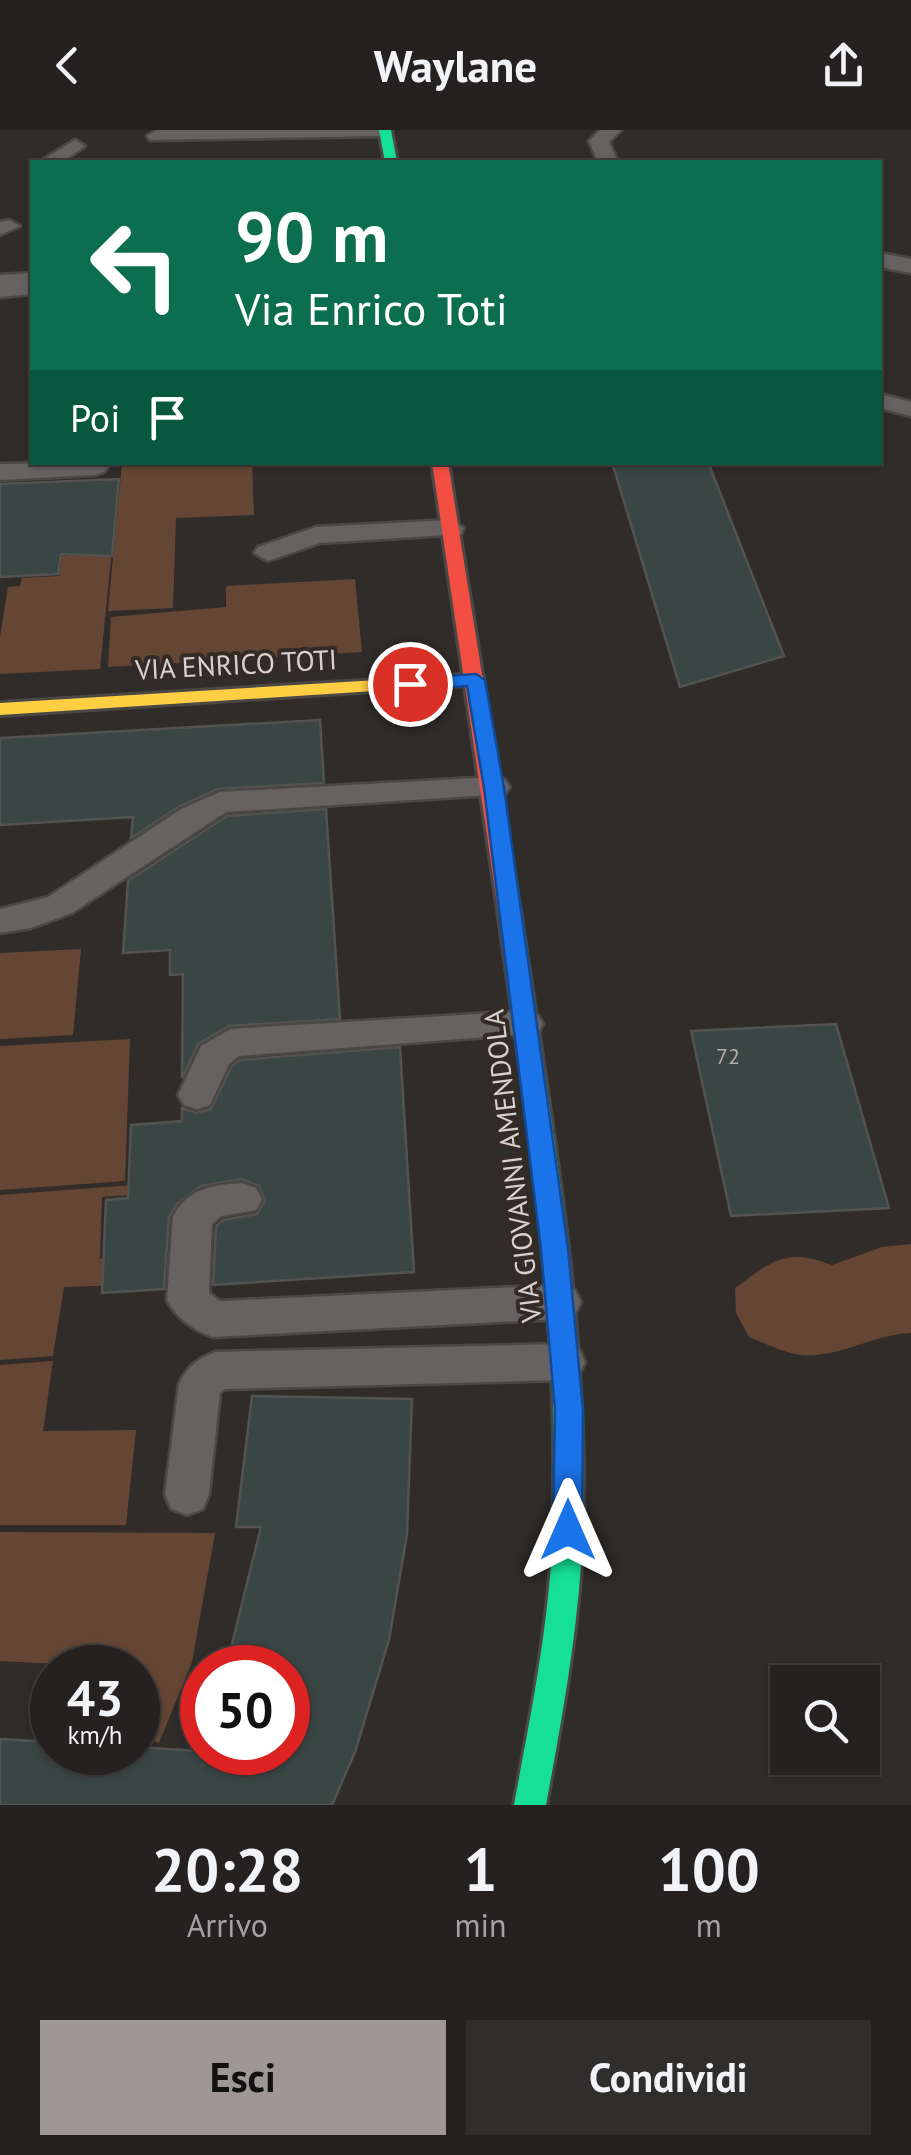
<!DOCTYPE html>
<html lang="it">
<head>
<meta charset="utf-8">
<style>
	:root { --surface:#242120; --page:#302e2d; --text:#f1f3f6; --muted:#a3a3a5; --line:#413e3e; --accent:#9d9895 }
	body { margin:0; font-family:"PT Sans",sans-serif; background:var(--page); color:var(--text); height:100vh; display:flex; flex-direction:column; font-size:38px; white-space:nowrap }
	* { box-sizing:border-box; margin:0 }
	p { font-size:32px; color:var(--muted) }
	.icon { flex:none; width:55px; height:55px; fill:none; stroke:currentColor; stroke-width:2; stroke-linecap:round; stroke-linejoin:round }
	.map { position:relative; height:1675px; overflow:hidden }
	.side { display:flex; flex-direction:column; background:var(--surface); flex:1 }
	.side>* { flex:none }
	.banner { position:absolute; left:30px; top:30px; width:852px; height:305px; border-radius:0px; box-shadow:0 2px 8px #0004,0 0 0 2px var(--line); background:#0b6e4f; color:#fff; overflow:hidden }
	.tools { position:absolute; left:770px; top:1535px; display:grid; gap:20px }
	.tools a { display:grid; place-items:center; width:110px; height:110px; border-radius:0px; background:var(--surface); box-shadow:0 2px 8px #0004,0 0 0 2px var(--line); font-size:50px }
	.speed { position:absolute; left:30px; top:1515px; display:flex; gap:20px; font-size:50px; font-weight:700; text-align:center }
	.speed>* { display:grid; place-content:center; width:130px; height:130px; border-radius:50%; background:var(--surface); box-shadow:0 2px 8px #0004,0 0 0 2px var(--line); line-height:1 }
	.speed small { font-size:25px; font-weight:400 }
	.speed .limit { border:15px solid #d22; background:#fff; color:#111 }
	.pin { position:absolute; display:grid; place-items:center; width:85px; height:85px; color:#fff; margin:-42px; border:5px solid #fff; border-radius:50%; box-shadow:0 2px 10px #0007 }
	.me { position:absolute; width:110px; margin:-55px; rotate:0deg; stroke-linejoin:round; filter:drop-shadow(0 0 8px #0008) }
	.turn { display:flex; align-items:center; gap:35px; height:210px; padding:0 40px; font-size:45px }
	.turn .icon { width:130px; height:130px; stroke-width:2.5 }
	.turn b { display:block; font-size:70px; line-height:85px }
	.then { display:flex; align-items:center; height:95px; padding:0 40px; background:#0003; gap:20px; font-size:38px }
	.eta { display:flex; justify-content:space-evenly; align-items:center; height:170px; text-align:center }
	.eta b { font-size:60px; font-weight:700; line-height:70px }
	.action { display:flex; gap:20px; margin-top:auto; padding:20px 40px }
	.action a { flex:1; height:115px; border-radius:0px; background:var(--accent); color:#111; font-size:40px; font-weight:700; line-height:115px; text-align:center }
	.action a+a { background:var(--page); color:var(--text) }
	header { display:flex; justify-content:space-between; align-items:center; height:130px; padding:0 40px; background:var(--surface); font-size:45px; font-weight:700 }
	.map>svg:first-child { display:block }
	.green { fill:#654634 }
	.building { fill:#3a4644; stroke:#535352; stroke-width:2.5 }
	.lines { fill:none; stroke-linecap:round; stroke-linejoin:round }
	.lane-casing { stroke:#4a4745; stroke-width:5 }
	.street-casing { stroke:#4a4745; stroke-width:5 }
	.fast-casing { stroke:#4a4745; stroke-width:6 }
	.slow-casing { stroke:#4a4745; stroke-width:6 }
	.jam-casing { stroke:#4a4745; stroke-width:6 }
	.lane { fill:#656261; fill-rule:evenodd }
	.street { fill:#656261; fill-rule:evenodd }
	.fast { fill:#16e098; fill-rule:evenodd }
	.slow { fill:#ffcf43; fill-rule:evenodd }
	.jam { fill:#f24e42; fill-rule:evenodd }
	.route { fill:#1a73e8; stroke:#114b97; stroke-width:2.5 }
	.labels { text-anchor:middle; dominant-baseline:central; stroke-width:8; stroke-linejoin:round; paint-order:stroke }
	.number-label { font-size:22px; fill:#b0afac }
	.street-label { font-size:28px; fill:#d8d2cf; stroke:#342b26 }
</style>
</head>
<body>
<header><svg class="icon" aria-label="back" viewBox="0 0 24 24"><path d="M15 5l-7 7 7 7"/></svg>Waylane<svg class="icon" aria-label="share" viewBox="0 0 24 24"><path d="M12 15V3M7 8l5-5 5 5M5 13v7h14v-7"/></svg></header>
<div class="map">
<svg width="911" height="1675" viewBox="0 0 911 1675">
	<rect width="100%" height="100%" fill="#302c2a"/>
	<!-- green -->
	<path class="green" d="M122,333H252L254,385L176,388L173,478L108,481Z
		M116,379L100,539L0,544V507L8,457L20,456L22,448L59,446L62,426L69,425L72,400Z
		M355,449L362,522L108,537L111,487L226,477V456Z
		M81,819L73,905L0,909V823Z
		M130,909L125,1051L0,1060V916Z
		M160,1053L159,1063L102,1067L100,1129L156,1126L152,1154L64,1157L53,1226L0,1230V1065Z
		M911,1114V1203C874,1204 840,1228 802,1225C785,1224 765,1213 749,1207L736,1183L735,1158C772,1131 786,1117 832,1135L882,1117Z
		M53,1231L43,1301L136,1300L126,1395H0V1235Z
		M0,1402L215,1403L192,1532L159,1613L138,1604V1538L0,1531Z"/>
	<!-- building -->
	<path class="building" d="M612,332H708L784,526L680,557Z
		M119,349L112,426L61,424L58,444L0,447V354Z
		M320,590L324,653L218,659L180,676L131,708L133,687L0,695V608Z
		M326,679L340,889L229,896L198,914L182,948L183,844L170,845V820L123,823L128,751L227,686Z
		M836,894L889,1078L731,1086L691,901Z
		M400,917L414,1142L213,1155L216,1096L223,1090L257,1084L265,1071L259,1056L242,1049L201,1056L176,1075L169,1087L164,1159L102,1163L106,1070L128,1068L131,995L182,991V978L196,983L211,979L232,936L240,930Z
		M252,1266L412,1269L407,1404L389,1510L355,1622L332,1675H0V1609L52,1612V1622H138V1617L199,1621L202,1611V1622H288V1538H226L261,1397H236Z"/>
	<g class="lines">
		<!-- lane casing -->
		<g class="lane-casing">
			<path id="lane" d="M157,0H389L379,6L150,10L147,6Z
				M600,0H621L609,12L618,32H598L589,11Z
				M75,10L85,16L62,32H39Z
				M9,90L20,96L0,105V92Z
				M880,123L911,129V143L880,137Z
				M880,264L911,272V286L880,278Z
				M105,332L108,337L104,342L95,345L0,350V334Z
				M451,390L464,398L461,404L320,413L268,431L254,423L258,417L316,397Z
				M494,647L505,650L510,657L505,664L226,682L72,783L31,798L0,803V779L48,767L181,679L220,662Z
				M525,881L538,885L543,894L538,903L239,926L229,934L210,975L197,979L184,975L178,965L201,916L231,899Z
				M242,1053L256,1058L262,1069L256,1080L221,1086L212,1094L209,1163L220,1171L560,1155L575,1160L581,1172L575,1184L560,1189L213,1207C194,1200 177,1189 167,1170L173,1087C188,1058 212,1055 242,1053Z
				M564,1214L579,1219L585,1232L579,1245L564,1250L224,1259L220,1263L209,1364L203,1379L187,1385L171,1379L165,1364L179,1254C187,1237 197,1229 215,1222Z"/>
		</g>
		<!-- street casing -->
		<g class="street-casing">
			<path id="street" d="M32,143V164L0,167V145Z"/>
		</g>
		<!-- fast casing -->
		<g class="fast-casing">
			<path id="fast" d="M379,0H391L397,32H385Z
				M511,786L522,794C552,994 587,1194 583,1397C580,1491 563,1583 546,1675H514C531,1583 550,1491 553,1397C561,1195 528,994 500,794Z"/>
		</g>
		<!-- slow casing -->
		<g class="slow-casing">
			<path id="slow" d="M476,544L483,546V554L0,585V573Z"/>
		</g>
		<!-- jam casing -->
		<g class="jam-casing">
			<path id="jam" d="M432,332H448L522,794L511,802L500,794Z"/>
		</g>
		<!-- lane -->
		<use href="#lane" class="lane"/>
		<!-- street -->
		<use href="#street" class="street"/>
		<!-- fast -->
		<use href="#fast" class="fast"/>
		<!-- slow -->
		<use href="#slow" class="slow"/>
		<!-- jam -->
		<use href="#jam" class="jam"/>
	</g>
	<!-- route -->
	<path class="route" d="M476,544L485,550L504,658L568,1119L583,1280L582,1400L578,1410L568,1414L557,1410L553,1400L555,1280L541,1119L484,658L467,556L410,560L401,554L410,548Z"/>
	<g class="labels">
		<!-- number labels -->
		<g class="number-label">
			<text x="728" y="926">72</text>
		</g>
		<!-- street labels -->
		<g class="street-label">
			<text transform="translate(236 534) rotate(-3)">VIA ENRICO TOTI</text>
			<text transform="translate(512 1036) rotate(-97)">VIA GIOVANNI AMENDOLA</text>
		</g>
	</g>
</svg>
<div class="tools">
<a><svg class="icon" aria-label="search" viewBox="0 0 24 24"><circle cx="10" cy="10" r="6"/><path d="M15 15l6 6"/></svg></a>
</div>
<div class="speed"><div>43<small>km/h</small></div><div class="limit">50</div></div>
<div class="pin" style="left:410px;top:554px;background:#d93025"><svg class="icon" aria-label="arrive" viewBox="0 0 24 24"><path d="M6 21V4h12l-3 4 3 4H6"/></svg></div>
<svg class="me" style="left:568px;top:1400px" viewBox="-20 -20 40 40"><path d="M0-17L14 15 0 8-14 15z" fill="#1a73e8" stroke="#fff" stroke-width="4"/></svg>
<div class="banner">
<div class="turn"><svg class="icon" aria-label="left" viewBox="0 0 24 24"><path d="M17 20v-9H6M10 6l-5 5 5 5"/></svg><div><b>90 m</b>Via Enrico Toti</div></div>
<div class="then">Poi<svg class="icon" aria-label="arrive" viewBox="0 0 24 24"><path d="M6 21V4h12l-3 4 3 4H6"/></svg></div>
</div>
</div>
<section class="side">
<div class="eta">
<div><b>20:28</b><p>Arrivo</p></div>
<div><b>1</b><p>min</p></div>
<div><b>100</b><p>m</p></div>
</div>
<div class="action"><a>Esci</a><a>Condividi</a></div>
</section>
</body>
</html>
